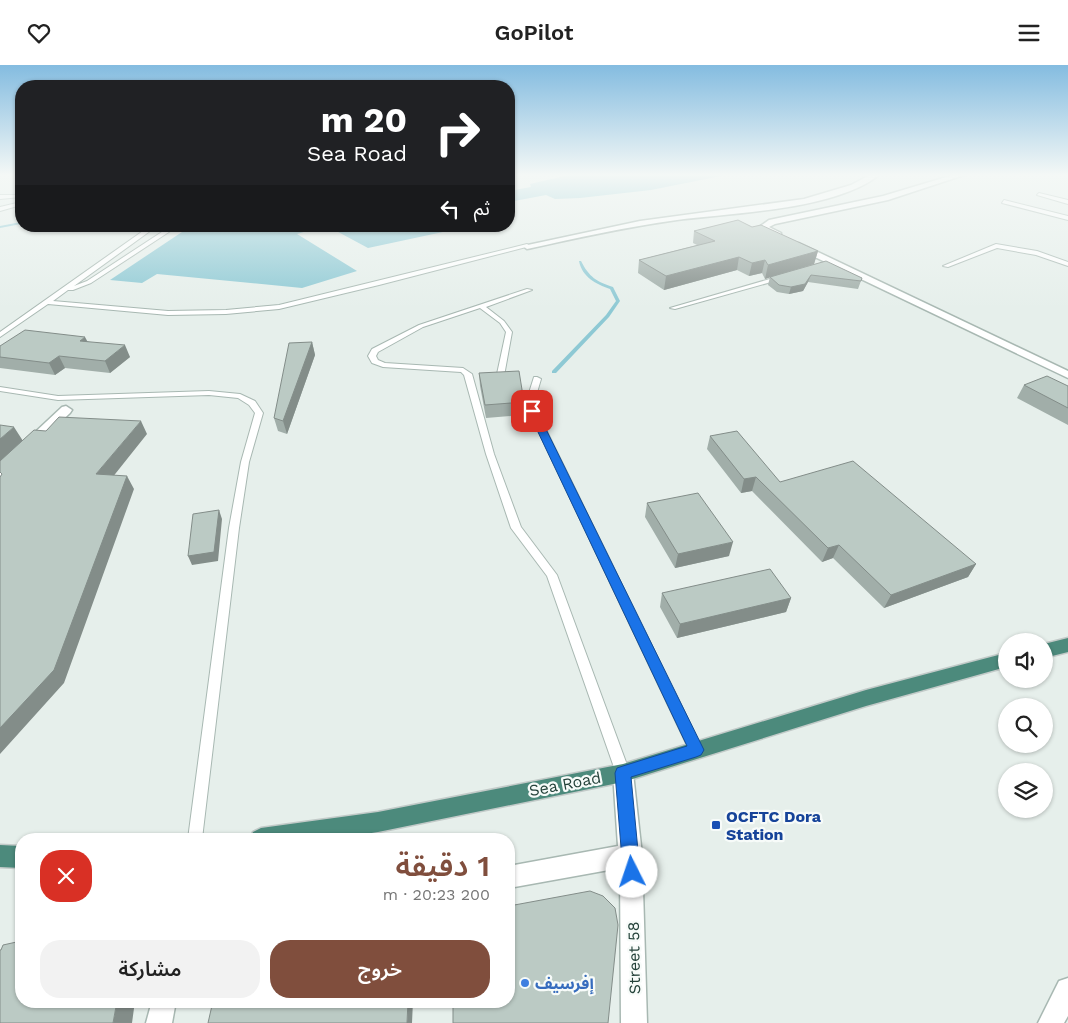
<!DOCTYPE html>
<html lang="ar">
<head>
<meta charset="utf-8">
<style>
	:root { --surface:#fff; --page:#f2f2f2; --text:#222; --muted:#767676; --accent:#804e3d }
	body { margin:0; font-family:"Work Sans","Noto Sans Arabic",sans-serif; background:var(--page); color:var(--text); direction:rtl; height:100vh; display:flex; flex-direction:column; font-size:19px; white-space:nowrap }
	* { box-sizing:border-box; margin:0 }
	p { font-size:16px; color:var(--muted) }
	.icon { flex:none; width:28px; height:28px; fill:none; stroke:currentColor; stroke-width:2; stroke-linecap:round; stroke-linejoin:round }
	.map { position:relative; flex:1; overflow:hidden; direction:ltr }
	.panel { position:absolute; left:15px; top:768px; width:500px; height:175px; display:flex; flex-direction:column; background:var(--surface); border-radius:20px; box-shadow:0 1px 4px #0004; direction:rtl }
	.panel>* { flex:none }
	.hud { position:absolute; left:15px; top:15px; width:500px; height:152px; border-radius:20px; box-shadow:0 1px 4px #0004; direction:rtl; background:#202124; color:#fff; overflow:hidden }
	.buttons { position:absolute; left:998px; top:568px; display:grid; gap:10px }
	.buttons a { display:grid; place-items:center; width:55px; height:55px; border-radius:50%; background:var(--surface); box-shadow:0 1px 4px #0004; font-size:25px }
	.pin { position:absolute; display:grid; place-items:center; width:42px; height:42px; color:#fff; margin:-21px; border-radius:10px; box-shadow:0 2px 8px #0006 }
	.me { position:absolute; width:55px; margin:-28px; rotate:356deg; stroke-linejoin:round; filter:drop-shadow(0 0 4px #0008) }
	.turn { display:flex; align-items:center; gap:18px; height:105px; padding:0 25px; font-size:22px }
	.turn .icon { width:65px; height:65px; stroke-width:2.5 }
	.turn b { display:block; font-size:35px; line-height:42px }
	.then { display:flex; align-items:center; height:48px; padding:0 25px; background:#0003; gap:10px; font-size:19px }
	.round { display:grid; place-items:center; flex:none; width:52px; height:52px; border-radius:20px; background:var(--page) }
	.overview { display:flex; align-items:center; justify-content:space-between; height:85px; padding:0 25px }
	h1 { font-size:30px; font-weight:600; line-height:38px; color:var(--accent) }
	.action { display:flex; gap:10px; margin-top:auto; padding:10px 25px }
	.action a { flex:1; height:58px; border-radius:20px; background:var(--accent); color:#fff; font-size:20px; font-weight:600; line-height:58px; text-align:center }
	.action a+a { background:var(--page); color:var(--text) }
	header { display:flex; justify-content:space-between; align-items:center; height:65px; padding:0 25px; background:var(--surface); font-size:22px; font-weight:600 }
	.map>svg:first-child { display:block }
	.water { fill:#8ec9d4 }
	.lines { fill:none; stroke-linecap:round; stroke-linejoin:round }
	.stream { fill:#8ec9d4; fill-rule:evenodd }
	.service-casing { stroke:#a8b8b2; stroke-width:2 }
	.minor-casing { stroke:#a8b8b2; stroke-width:3 }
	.tertiary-casing { stroke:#a8b8b2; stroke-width:3 }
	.trunk-casing { stroke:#c2cac8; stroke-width:3 }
	.service { fill:#fff; fill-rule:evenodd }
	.minor { fill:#fff; fill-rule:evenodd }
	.tertiary { fill:#fff; fill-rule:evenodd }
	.trunk { fill:#4c8a7c; fill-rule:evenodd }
	.wall { fill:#a1aea9 }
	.shaded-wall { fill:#838d89 }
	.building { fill:#bbcac4; stroke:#838d89 }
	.route { fill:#1a73e8; stroke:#114b97 }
	.transit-dot { fill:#1a4fb4; stroke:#f7fbf9; stroke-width:2 }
	.shop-dot { fill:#3f7fe0; stroke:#f7fbf9; stroke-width:2 }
	.labels { text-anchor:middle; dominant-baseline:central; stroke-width:4.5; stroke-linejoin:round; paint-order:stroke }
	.near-street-label { font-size:16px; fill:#24423a; stroke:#f7fbf9 }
	.near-transit-label { font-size:16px; font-weight:bold; fill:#164399; stroke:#f7fbf9; text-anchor:start }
	.near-shop-label { font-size:16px; font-weight:bold; fill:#366cbe; stroke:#f7fbf9; text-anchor:start }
</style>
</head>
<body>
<header><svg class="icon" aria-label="menu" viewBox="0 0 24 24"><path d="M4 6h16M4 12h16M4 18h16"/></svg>GoPilot<svg class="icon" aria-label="heart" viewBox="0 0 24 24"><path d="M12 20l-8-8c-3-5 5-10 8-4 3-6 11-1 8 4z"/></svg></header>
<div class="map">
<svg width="1068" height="958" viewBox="0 0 1068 958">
	<rect width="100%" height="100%" fill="#e6efeb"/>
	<!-- water -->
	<path class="water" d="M569,110H726L651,125L580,133L555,134L546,130L509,137V126L531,122L530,119Z
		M191,161H324L297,169L357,206L302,223L157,209L142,218L110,215Z
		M327,161H471L368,183Z"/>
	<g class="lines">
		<!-- stream -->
		<path class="stream" d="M21,157V159L0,163V161Z
			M579,196H581C589,212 597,217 613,222L620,236L609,252L556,308H552V306L606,250L616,236L610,224C596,219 582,212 579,196Z"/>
		<!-- service casing -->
		<g class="service-casing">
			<path id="service" d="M1039,128L1068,135V139L1037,130Z
				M0,130H21V132L0,134Z
				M1004,135L1068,151V155L1002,138Z
				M21,137V140L0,146V142Z
				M150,161H157L74,221L87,216L171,161H178L91,218L73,225H68L53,236L168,246L226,245L279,240L527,179L530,181L379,220L279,244L226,249L168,250L48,239L0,272V267Z
				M996,179L1037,186L1068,197V201L1036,190L997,183L948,202L943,201Z
				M780,211L783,213L782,214L675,244L670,243Z
				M527,224L532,225L486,242L504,256L512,267L504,311H498L497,309L506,267L500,258L480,243L423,262L378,287L376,291L378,295L385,298L463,303L472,309L494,389L521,462L557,510L630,708L628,712L623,714L618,712L616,708L547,511L511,463L486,389L464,310L461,307L383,302L372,298L368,291L372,284L419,260Z
				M534,312H537L541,314L536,331L537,346L701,681L702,685L701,689L696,691L691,689L529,346L528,331Z
				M0,322L58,331L209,326L240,329L255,336L263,348L249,397L239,463L202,774H188L229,463L241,397L255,348L249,340L238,333L209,330L58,335L0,326Z"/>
		</g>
		<!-- minor casing -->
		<g class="minor-casing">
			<path id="minor" d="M870,110H879C835,145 732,148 677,155C626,162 577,173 527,184L523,181L640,156L804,134L851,120Z
				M953,110H964L888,135L775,159L769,162L781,168V172H775L759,162L769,155L883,131Z
				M799,178L1068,306V313L796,183L795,181Z
				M66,341L72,345L70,348L5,410L0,411V400L62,342Z
				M1068,913V951L1064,958H1038L1059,916Z
				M152,936H176L172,958H146Z"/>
		</g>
		<!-- tertiary casing -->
		<g class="tertiary-casing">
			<path id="tertiary" d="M623,699L630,701L633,708L642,790L647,958H621L620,803L509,823V801L618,781L613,708L616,701Z"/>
		</g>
		<!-- trunk casing -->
		<g class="trunk-casing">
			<path id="trunk" d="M1068,573V587L1044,593V579Z
				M1006,588V602L866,641L623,717L378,767L334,774H250L253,767L261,763L378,747L623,699L866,625Z
				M0,780L21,781V803L0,802Z"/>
		</g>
		<!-- service -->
		<use href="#service" class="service"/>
		<!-- minor -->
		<use href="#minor" class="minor"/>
		<!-- tertiary -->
		<use href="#tertiary" class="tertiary"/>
		<!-- trunk -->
		<use href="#trunk" class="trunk"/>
	</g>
	<!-- wall -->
	<path class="wall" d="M752,162L818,186L814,199L862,213L858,224L808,217L803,226L789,229L777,227L768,220L770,212L765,214L762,208L749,211L737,205L664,225L638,208L639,195L697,180L693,178L694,166Z
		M87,276L130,292L110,308L65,303L55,310L0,303V281Z
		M312,277L315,290L287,369L278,366L274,353Z
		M479,308L524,337V350L486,353L480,321Z
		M1024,320L1068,321V360L1017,333Z
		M710,371L780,417L976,499L968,512L884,543L833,493L822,497L752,426L741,428L707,384Z
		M647,438L729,491L675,503L645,452Z
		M662,528L791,533L786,547L677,573L660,542Z"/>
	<!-- shaded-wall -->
	<path class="shaded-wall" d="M818,186L814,199L765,214L768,200Z
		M739,192L737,205L664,225L666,211Z
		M765,195L762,208L749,211L752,198Z
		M811,210L808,217L803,226L789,229L791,222Z
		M85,272L91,283L80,276Z
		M312,277L315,290L287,369L283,356Z
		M125,280L130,292L110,308L105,296Z
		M59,291L65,303L55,310L49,298Z
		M141,356L147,369L104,423L96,409Z
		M14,362L23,376L0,397V374Z
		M127,411L134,424L64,618L0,689V663Z
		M756,412L752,426L741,428L744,414Z
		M219,445L222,454L218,496L192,500L188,491Z
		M733,477L729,491L675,503L678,489Z
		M839,480L833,493L822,497L828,483Z
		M976,499L968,512L884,543L891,530Z
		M791,533L786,547L677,573L680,559Z
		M117,936H135L132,958H113Z
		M408,936H413L412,958H407Z"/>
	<!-- building -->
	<path class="building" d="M738,155L752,162L761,160L818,186L768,200L765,195L752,198L739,192L666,211L639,195L715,176L694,166Z
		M826,196L862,213L861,216L811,210L805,219L791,222L779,220L770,212Z
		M25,265L85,272L80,276L125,280L105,296L59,291L49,298L0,292V281Z
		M312,277L283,356L274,353L289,278Z
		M519,306L524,337L485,340L479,308Z
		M1047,311L1068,321V343L1024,320Z
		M59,352L141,356L96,409L127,411L54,605L0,663V412L2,409L0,407V396L34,365L46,366Z
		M0,360L14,362L0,374Z
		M737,366L780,417L853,396L976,499L891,530L839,480L828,483L756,412L744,414L710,371Z
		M698,428L733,477L678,489L647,438Z
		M219,445L214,487L188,491L193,449Z
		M770,504L791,533L680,559L662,528Z
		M590,826L603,831L615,843L618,860L608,958H453V936H509V841Z
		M21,876V936H117L113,958H0V885H1L3,880Z
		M213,936H408L407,958H208Z"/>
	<!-- sky -->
	<linearGradient id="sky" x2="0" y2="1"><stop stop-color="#84bce0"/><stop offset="0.45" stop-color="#f4f8f6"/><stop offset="1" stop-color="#f4f8f6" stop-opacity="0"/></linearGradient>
	<rect width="1068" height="244" fill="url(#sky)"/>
	<!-- route -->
	<path class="route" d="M529,344L537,346L704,685L701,690L696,692L631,712L640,807L638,813L632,815L626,813L623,807L615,708L617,703L623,701L687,681L528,346Z"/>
	<!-- markers -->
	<rect class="transit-dot" x="711" y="755" width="10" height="10" rx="2.5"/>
	<circle class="shop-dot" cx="525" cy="918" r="5"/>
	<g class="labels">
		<!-- near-street labels -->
		<g class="near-street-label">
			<text transform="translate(565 719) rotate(-11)">Sea Road</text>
			<text transform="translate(634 893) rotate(-91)">Street 58</text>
		</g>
		<!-- near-transit labels -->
		<g class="near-transit-label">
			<text x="726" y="751">OCFTC Dora<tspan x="726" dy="18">Station</tspan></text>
		</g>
		<!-- near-shop labels -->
		<g class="near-shop-label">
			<text x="535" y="918">إفرسيف</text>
		</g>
	</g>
</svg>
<div class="buttons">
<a><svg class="icon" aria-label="sound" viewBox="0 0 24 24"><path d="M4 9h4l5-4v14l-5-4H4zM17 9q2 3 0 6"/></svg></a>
<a><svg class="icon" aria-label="search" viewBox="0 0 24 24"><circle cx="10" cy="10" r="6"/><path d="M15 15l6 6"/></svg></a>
<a><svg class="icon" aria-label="layers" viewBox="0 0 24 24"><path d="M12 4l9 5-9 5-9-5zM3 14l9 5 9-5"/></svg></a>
</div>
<div class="pin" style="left:532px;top:346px;background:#d93025"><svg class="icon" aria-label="arrive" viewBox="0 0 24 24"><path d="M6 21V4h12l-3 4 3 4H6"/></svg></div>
<svg class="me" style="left:632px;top:807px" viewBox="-20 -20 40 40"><circle r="19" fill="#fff"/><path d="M0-13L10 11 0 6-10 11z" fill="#1a73e8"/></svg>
<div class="hud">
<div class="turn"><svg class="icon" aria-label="right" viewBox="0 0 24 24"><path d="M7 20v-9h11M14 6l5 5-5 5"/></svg><div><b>20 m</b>Sea Road</div></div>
<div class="then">ثم<svg class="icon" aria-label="left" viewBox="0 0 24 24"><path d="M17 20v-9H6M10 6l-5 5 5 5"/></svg></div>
</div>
<section class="panel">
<div class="overview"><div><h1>1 دقيقة</h1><p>200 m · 20:23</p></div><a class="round" style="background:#d93025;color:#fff"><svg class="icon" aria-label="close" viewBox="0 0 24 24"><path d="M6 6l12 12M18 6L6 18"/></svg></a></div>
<div class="action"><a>خروج</a><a>مشاركة</a></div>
</section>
</div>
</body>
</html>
